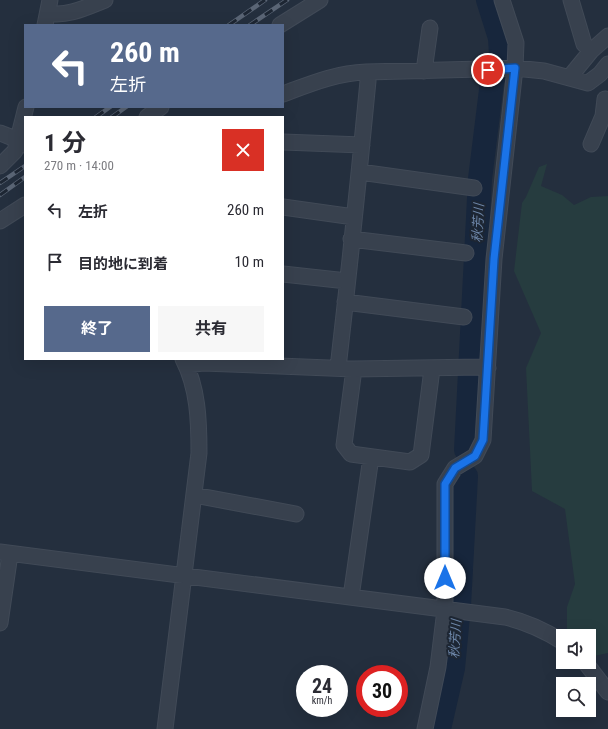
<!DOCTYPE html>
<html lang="ja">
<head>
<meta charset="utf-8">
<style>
	:root { --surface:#fff; --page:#f7f7f7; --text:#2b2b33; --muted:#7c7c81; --accent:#56698c }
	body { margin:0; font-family:"Roboto Condensed","Noto Sans JP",sans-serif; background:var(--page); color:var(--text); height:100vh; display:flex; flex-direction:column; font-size:15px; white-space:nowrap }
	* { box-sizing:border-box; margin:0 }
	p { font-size:13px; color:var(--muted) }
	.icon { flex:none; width:22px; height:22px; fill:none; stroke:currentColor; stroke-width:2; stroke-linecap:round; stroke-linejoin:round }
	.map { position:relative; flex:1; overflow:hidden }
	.drawer { position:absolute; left:24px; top:116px; width:260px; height:244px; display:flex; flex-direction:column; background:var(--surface); border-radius:0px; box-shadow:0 4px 16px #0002 }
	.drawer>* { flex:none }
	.banner { position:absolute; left:24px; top:24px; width:260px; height:84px; border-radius:0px; box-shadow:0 4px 16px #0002; background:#56698c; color:#fff; overflow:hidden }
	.fabs { position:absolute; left:556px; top:629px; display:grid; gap:8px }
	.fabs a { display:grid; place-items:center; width:40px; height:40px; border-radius:0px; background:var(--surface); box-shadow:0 4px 16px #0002; font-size:20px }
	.speed { position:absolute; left:296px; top:665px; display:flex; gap:8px; font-size:20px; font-weight:700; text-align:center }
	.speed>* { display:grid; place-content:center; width:52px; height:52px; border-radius:50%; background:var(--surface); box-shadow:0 4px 16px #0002; line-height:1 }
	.speed small { font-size:10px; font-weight:400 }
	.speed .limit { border:6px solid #d22; background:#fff; color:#111 }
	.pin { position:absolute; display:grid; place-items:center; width:34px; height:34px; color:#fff; margin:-17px; border:2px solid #fff; border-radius:50%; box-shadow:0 1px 4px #0007 }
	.me { position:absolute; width:44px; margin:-22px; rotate:0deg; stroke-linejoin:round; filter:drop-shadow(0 0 3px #0008) }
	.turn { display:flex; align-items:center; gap:14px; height:84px; padding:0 20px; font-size:18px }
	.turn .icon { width:52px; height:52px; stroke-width:2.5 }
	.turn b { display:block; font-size:28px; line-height:34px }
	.round { display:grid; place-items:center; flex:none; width:42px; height:42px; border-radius:0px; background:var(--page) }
	.headline { display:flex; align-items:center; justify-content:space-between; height:68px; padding:0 20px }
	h1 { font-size:24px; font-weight:700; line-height:30px }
	.button { display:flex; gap:8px; margin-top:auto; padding:8px 20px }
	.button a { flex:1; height:46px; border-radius:0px; background:var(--accent); color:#fff; font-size:16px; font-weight:700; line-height:46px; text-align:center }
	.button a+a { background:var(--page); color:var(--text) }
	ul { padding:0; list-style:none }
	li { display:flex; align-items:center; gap:12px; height:52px; padding:0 20px }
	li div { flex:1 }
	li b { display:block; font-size:15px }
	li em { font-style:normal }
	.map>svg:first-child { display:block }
	.green { fill:#263c3f }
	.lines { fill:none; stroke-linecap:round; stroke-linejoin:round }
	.river { stroke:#17263c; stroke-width:24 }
	.minor-casing { stroke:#414a57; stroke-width:17 }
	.minor { stroke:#38414e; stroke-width:15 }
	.rail-casing { stroke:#5a6575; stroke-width:4.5 }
	.rail { stroke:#1d2633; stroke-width:3; stroke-dasharray:9; stroke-linecap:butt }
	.route-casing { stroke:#114b97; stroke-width:10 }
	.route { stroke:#1a73e8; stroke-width:7 }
	.labels { text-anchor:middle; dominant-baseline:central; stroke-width:4; stroke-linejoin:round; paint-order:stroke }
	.water-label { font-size:13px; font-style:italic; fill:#6d86a8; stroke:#1d2633 }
</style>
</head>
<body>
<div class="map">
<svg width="608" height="729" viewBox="0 0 608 729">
	<rect width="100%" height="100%" fill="#242f3e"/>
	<!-- green -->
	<path class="green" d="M547,164L541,186L562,195L574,205L591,197L608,196V653L594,656L589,652V636H570L567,633V607L575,584L565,509L532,491L526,368L541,333L514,271L522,203L526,197L539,167Z"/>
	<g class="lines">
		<!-- river -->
		<path class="river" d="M466,450L480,179L492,82L501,54L500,38L488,0
			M439,729L453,668L459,605L466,476"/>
		<!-- minor casing -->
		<g class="minor-casing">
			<path id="minor" d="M571,0L584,44L591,51
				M48,13C67,17 87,7 105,0
				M45,25L50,0
				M280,25L320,0
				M424,71L430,28
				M571,78L573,73L591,51L608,36
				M283,94C310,84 336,73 366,72L515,68L544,71L588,83L600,74L608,64
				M147,117L161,107
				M0,133L18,140L25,145
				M283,142L362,145
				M591,144L603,116L605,99
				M0,166L15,151L26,107
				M360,172L474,188
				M283,207L354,217
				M0,221L25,205
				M351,239L466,253
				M283,274L347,281
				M345,302L464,317
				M186,365L203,363L354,369L480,367L488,368
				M338,368C349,272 359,176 368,81L366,72
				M354,369L344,445L351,454L410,462L421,455L432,369
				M194,495L296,514
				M0,552L505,617C527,622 544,630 563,642
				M351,597L371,457
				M0,623L10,554
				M585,662L608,692
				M165,729L199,453C199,420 198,388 183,359
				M425,729L438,667L445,610V484L455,468L475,456L483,440L494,259L515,68L516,43L502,0"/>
		</g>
		<!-- minor -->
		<use href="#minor" class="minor"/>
		<!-- rail casing -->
		<g class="rail-casing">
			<path id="rail" d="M229,25L265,0
				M250,25L287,0
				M96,117L110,107
				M112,117L126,107
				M0,183L25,166
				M0,195L25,177"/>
		</g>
		<!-- rail -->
		<use href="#rail" class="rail"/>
	</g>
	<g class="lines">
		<!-- route casing -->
		<g class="route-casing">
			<path id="route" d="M445,578V484L455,468L475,456L483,440L494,259L515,68L488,70"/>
		</g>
		<!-- route -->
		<use href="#route" class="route"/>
	</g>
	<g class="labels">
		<!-- water labels -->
		<g class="water-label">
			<text transform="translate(478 223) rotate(-87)">秋芳川</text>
			<text transform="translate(455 639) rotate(-86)">秋芳川</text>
		</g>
	</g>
</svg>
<div class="fabs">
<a><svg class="icon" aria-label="sound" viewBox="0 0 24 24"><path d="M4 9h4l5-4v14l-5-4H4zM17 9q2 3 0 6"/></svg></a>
<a><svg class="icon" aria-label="search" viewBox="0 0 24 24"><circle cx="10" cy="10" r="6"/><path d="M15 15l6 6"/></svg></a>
</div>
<div class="speed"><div>24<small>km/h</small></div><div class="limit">30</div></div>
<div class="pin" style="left:488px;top:70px;background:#d93025"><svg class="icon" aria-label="arrive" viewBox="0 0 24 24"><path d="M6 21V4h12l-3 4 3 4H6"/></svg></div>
<svg class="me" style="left:445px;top:578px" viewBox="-20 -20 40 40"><circle r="19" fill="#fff"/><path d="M0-13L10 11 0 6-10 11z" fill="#1a73e8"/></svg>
<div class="banner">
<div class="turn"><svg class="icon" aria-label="left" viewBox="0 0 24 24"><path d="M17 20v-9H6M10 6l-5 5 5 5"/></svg><div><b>260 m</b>左折</div></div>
</div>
<section class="drawer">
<div class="headline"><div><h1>1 分</h1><p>270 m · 14:00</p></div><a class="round" style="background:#d93025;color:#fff"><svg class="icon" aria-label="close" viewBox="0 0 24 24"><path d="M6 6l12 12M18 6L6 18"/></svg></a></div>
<ul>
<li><svg class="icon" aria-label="left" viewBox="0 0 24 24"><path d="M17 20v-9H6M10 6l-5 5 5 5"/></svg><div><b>左折</b></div><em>260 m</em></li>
<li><svg class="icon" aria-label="arrive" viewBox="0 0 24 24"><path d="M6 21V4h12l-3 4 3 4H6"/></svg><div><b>目的地に到着</b></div><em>10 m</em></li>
</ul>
<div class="button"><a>終了</a><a>共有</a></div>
</section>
</div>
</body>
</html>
